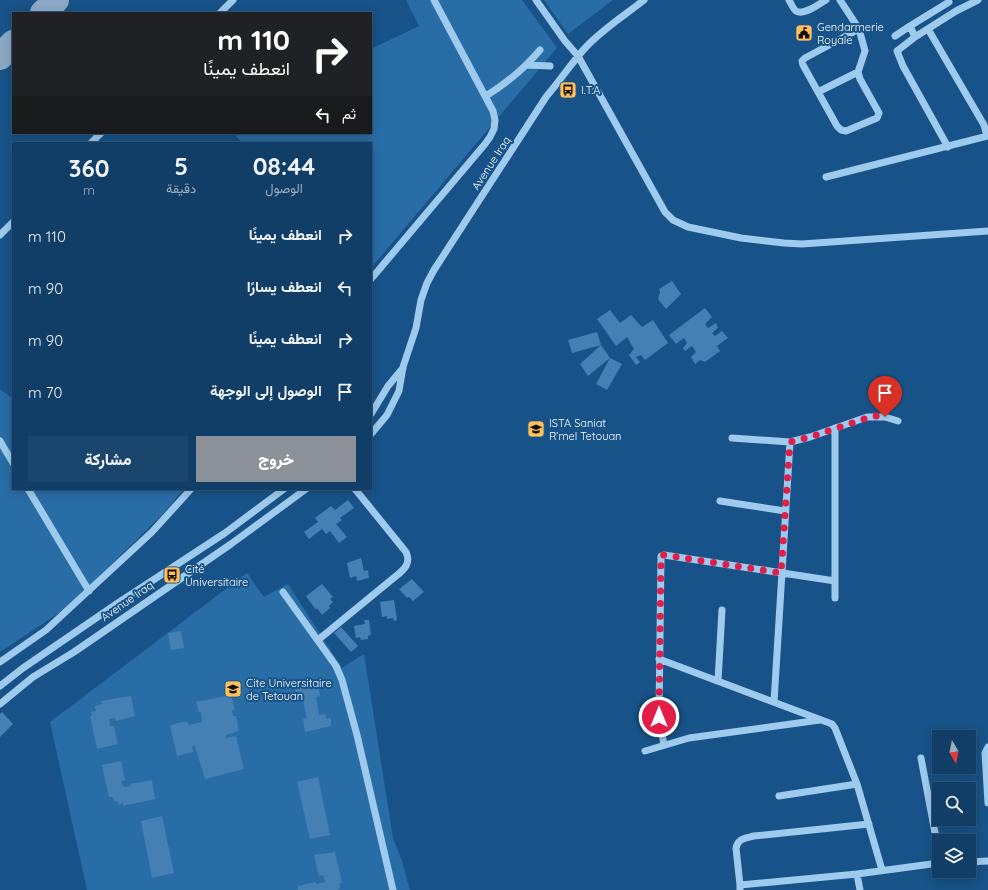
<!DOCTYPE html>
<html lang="ar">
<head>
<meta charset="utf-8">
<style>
	:root { --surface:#113e66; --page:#1a456c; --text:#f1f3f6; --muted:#9caebf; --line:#30577a; --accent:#8c9099 }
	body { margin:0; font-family:Quicksand,Vazirmatn,sans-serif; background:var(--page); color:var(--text); direction:rtl; height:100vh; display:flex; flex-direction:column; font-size:15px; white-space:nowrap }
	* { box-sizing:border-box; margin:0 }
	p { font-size:13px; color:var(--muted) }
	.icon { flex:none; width:22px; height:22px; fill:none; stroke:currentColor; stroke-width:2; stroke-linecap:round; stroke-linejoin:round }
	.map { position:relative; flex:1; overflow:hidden; direction:ltr }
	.details { position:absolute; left:12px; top:142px; width:360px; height:348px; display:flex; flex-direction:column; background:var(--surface); border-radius:0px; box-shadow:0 2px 10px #0003,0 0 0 1px var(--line); direction:rtl }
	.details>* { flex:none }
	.banner { position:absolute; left:12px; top:12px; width:360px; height:122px; border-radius:0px; box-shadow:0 2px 10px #0003,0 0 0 1px var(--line); direction:rtl; background:#202124; color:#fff; overflow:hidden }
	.needle { width:26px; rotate:170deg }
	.controls { position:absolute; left:932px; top:730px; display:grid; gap:8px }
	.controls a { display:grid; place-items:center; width:44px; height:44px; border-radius:0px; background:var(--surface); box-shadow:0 2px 10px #0003,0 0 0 1px var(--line); font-size:20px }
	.pin { position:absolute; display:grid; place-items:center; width:34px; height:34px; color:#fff; margin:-41px -17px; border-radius:50% 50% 50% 0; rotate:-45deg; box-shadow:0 0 4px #0007 }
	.pin .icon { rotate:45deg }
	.me { position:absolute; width:44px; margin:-22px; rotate:0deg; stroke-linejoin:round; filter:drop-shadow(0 0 3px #0008) }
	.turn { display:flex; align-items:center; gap:14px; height:84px; padding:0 16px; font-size:18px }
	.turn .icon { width:52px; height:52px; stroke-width:2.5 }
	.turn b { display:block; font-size:28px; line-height:34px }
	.then { display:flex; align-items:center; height:38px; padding:0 16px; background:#0003; gap:8px; font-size:15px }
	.eta { display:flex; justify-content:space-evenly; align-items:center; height:68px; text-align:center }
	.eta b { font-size:24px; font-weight:800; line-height:28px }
	.primary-button { display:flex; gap:8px; margin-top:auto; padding:8px 16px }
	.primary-button a { flex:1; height:46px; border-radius:0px; background:var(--accent); color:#fff; font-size:16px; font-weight:800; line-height:46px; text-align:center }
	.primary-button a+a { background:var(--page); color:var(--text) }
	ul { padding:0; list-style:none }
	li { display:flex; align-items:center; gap:12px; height:52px; padding:0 16px }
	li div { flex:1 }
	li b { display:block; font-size:15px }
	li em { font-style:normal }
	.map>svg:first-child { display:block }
	.green { fill:#296da6 }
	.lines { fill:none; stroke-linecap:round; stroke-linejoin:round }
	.taxiway { stroke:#8ba9c4; stroke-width:26 }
	.building { fill:#4480b3 }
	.minor { stroke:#9ecaee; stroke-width:7 }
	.route { stroke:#e11d48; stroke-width:7; stroke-dasharray:0 12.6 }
	.labels { text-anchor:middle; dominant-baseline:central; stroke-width:4; stroke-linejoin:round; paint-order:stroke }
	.poi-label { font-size:11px; fill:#fff; stroke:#175388; text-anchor:start }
	.street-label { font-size:11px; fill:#fff; stroke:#175388 }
</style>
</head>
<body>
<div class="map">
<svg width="988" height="890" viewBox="0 0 988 890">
	<rect width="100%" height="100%" fill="#175388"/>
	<!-- green -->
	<path class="green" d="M406,0H522L557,48L371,268V143H243L233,133H371V49L419,26Z
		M544,0H613L568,34Z
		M0,389L13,399V489H184L160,517L65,609L0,652Z
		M247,573L264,597L288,584L342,668L364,654L393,838L402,861L410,890H87L50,722Z"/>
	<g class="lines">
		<!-- taxiway -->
		<path class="taxiway" d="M43,13L56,0
			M0,57L13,43"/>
	</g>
	<!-- building -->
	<path class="building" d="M672,281L681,294L666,309L658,299L660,292L659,289Z
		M705,308L712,317L705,324L708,328L716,323L718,328L712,333L715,336L722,331L728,338L717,346L720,351L705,362L700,360L695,364L691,357L696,352L692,346L685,351L683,348L687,343L684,338L676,344L669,335Z
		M610,310L620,323L631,315L642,327L653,320L668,343L645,360L641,355L636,357L640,362L636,365L629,355L634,349L627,337L616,346L597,319Z
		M597,332L601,345L572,353L568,340Z
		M601,345L610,358L622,364L607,390L596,384L610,358L588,376L580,364Z
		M348,500L354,508L340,518L342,520L336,524L347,537L339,543L330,531L326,534L322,529L309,539L304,532L318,522L315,518L331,506L335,510Z
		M361,558L364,571L368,570L369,578L357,581L356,576L350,578L347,563Z
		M412,579L424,592L413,601L409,597L407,598L399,589Z
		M322,584L333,597L330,599L333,602L329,606L330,608L322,615L317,608L316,610L306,596Z
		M394,600L397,620L394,621L393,618L387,619V616L382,617L380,602Z
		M364,620H369L371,635L368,636V639L361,640L360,637L356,638L354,626L365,624Z
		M341,627L358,646L351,652L334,633Z
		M181,631L184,648L171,650L168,633Z
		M318,682L320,696L316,697L319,715L325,714L327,719L331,718V726L305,732L303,719L307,718L303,700L297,701L295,687Z
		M231,695L235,710L232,711L233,716H236L239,731L226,735V738L236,736L244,769L205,779L195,746H192L193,752L177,756L170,725L187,721L189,725L202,722L201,712H199L196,702Z
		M131,696L135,716L116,721L115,718L109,719L110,726H114L118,744L97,749L90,716L92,715L91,712L96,711L95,706L102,704L101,701Z
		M2,712L13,724L0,737V714Z
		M121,761L125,780L121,781L124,787L131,786L130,784L152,780L155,799L123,806V803L119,805L118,801L114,802L113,797H109L102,765Z
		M318,777L330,835L310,839L297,782Z
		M162,816L174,873L152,878L141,821Z
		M335,852L342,883H339L340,888L337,890H298V886L315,882L317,884L325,882L323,875L319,876L314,855Z"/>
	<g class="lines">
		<!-- minor -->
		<path class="minor" d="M536,0L565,41L578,56L665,212L673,220L688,227L741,238L784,243L802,244L988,231
			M789,0C791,3 793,9 796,11C804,16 819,4 826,0
			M840,0L857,26L859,29L865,51L858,72L860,79L879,113L877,118L846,131L841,130L837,126L803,65L802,61L805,58L859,29
			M220,13L233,0
			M928,29L984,125L987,136
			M895,36L910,26
			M915,37L910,26L949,2
			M527,65L550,66
			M818,92L858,72
			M486,96C507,83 524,69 540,50
			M91,143L101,133
			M948,147L903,66L897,51L915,37L956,11L978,0
			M826,177L988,136
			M0,235L13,222
			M371,279L485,144L490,137L494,129L495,120L493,111L434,0
			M371,414L388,386L403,368
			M371,434L387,415L399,391L403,367L416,328L421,300L427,283L434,270L546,97C560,81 572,62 586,47C603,29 625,15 644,0
			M732,438L790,442L810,437L867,417H885L898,421
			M0,441L13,463
			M28,489L89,591
			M720,501L785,511
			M283,592L336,666L342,680L357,735L393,890
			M835,598V428
			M318,640L396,576C405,569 411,563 406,552L355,489
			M659,659L832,724L835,728L857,784L882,870
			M0,662L46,630L152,532L191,489
			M718,681L722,610
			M0,686L23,668L118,603L225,533L284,489
			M774,702L790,442
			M0,704L33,677L74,652L231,544L306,489
			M664,745L659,717L661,556L664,555L835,581
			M988,747L985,753L988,803
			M645,751L689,738L820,720
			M921,758L939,854
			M779,796L857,784
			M969,862L988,861
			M857,874L860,890
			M740,885L736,848C738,838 746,838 754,836L869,824
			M740,890V885L857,874L939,863"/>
	</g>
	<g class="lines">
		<!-- route -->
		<path class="route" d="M659,717L661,556L664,555L781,573L790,442L810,437L867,418L875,416L885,417"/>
	</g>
	<!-- icons -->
	<defs>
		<g id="civic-square" transform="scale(0.9)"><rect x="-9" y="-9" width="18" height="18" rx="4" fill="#ffc05b" stroke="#175388"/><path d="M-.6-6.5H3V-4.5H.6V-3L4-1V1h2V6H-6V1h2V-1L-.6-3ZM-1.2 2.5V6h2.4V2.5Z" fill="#111"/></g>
		<g id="bus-square" transform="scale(0.9)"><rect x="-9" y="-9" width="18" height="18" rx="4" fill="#ffc05b" stroke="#175388"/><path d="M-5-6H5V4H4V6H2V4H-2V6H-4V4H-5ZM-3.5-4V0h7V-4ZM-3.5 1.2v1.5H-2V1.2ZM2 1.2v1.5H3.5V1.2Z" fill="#111"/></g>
		<g id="school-square" transform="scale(0.9)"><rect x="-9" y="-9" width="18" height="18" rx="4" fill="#ffc05b" stroke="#175388"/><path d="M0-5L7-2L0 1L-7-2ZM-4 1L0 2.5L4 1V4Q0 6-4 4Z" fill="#111"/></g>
		<g id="university-square" transform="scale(0.9)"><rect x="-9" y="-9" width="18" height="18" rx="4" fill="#ffc05b" stroke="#175388"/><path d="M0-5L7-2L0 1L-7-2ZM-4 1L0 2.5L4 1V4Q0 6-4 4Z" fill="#111"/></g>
	</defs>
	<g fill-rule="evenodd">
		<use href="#civic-square" x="804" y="33"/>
		<use href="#bus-square" x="568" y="90"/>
		<use href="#school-square" x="536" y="429"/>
		<use href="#bus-square" x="172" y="575"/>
		<use href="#university-square" x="233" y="689"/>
	</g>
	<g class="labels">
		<!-- poi labels -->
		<g class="poi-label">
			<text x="817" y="27">Gendarmerie<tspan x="817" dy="13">Royale</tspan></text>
			<text x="581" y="90">I.T.A</text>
			<text x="549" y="423">ISTA Saniat<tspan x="549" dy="13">R’mel Tetouan</tspan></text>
			<text x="185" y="569">Cité<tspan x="185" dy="13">Universitaire</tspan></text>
			<text x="246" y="683">Cite Universitaire<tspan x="246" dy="13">de Tetouan</tspan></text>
		</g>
		<!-- street labels -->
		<g class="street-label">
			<text transform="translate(491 163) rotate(-57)">Avenue Iraq</text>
			<text transform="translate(127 601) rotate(-35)">Avenue Iraq</text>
		</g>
	</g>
</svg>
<div class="controls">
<a><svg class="needle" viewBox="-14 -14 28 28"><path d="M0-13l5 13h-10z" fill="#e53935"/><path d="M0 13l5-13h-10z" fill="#9caebf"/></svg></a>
<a><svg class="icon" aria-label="search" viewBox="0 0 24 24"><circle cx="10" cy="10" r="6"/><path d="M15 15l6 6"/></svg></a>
<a><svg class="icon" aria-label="layers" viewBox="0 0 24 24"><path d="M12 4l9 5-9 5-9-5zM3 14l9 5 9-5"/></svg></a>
</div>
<div class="pin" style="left:885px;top:417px;background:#d93025"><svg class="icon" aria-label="arrive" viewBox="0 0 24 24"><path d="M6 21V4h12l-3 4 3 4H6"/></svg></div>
<svg class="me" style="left:659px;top:717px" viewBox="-20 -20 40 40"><circle r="17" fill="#e11d48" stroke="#fff" stroke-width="3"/><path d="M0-11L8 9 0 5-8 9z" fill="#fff"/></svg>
<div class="banner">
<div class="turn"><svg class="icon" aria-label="right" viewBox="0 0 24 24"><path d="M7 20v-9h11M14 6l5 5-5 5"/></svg><div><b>110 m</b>انعطف يمينًا</div></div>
<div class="then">ثم<svg class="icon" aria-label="left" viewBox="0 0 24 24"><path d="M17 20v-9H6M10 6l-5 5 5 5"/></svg></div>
</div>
<section class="details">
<div class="eta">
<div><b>08:44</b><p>الوصول</p></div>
<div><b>5</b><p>دقيقة</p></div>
<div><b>360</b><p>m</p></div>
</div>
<ul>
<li><svg class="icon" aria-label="right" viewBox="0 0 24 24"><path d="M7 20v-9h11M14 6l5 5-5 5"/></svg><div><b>انعطف يمينًا</b></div><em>110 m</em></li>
<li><svg class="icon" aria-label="left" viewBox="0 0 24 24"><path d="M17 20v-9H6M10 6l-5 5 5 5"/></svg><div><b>انعطف يسارًا</b></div><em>90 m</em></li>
<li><svg class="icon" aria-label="right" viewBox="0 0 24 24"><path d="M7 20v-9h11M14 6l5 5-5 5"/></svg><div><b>انعطف يمينًا</b></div><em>90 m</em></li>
<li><svg class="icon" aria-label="arrive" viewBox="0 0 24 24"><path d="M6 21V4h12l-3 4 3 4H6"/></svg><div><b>الوصول إلى الوجهة</b></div><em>70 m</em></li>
</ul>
<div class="primary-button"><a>خروج</a><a>مشاركة</a></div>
</section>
</div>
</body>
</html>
